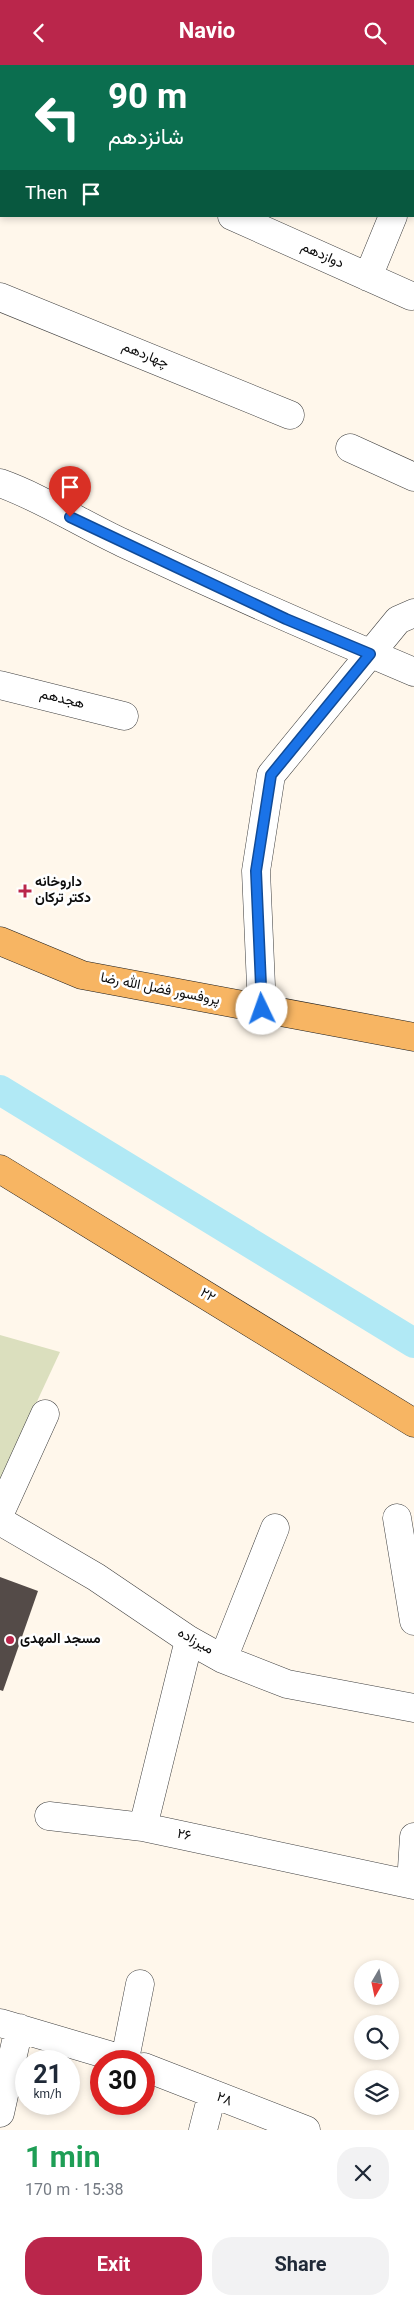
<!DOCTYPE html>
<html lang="en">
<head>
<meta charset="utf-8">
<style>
	:root { --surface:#fff; --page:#f2f2f3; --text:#1f2937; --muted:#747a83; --accent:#ba264b }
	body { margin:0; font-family:Georgia,Vazirmatn,serif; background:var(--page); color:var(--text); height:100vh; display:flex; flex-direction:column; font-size:19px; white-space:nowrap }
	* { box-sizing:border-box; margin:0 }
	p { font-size:16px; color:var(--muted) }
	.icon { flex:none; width:28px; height:28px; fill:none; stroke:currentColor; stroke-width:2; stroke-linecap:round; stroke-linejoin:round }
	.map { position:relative; height:2065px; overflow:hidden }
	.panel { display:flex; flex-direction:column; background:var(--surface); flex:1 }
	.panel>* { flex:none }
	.guide { position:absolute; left:0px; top:0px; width:415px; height:152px; box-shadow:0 2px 8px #0003; background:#0b6e4f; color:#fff; overflow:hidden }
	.needle { width:32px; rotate:189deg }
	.tools { position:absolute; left:354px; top:1895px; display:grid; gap:10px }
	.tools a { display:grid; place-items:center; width:45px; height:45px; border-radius:50%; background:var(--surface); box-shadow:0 2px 8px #0003; font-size:25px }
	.speed { position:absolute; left:15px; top:1985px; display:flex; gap:10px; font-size:25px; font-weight:700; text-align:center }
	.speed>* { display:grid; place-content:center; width:65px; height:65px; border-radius:50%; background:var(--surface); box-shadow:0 2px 8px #0003; line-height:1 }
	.speed small { font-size:12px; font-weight:400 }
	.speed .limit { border:8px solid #d22; background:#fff; color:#111 }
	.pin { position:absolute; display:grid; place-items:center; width:42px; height:42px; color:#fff; margin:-51px -21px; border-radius:50% 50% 50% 0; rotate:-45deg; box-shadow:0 0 5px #0007 }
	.pin .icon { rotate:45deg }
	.me { position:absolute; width:55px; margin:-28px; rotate:357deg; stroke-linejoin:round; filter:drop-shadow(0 0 4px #0008) }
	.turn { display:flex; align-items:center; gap:18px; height:105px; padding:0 25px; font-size:22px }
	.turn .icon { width:65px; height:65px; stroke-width:2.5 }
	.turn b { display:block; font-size:35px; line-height:42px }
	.then { display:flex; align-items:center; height:48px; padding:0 25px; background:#0003; gap:10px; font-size:19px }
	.round { display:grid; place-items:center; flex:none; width:52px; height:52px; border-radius:20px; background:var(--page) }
	.overview { display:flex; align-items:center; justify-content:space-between; height:85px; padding:0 25px }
	h1 { font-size:30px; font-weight:700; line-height:38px; color:#1e9e55 }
	.button { display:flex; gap:10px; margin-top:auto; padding:10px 25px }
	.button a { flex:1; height:58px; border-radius:20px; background:var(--accent); color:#fff; font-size:20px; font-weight:700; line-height:58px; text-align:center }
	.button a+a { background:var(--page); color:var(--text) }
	header { display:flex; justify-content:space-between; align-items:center; height:65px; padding:0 25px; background:var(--accent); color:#fff; font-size:22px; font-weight:700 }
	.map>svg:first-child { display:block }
	.cemetery { fill:#dbdfbe }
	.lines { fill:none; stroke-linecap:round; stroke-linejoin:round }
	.canal { stroke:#b1e9f5; stroke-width:30 }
	.building { fill:#544b48 }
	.minor-casing { stroke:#3f3f3f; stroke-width:29 }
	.major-casing { stroke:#1d1d1d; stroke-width:29 }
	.minor { stroke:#fff; stroke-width:28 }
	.major { stroke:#f7b563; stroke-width:28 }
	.route-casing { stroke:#114b97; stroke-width:12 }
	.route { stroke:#1a73e8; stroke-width:9 }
	.poi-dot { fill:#ba264b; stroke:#fff; stroke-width:2 }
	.labels { text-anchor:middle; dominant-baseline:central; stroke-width:5; stroke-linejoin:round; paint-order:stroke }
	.street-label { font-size:14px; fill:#0c0c0c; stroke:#fff }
	.poi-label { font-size:14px; font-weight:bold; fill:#0c0c0c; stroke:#fff; text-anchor:start }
</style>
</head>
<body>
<header><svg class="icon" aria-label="back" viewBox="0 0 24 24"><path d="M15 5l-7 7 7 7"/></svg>Navio<svg class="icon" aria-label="search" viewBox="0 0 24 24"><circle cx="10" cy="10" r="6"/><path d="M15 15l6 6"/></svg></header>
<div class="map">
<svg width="414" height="2065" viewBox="0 0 414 2065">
	<rect width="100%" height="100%" fill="#fff7eb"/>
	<!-- cemetery -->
	<path class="cemetery" d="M0,1270L60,1287L0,1416Z"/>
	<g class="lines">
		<!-- canal -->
		<path class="canal" d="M0,1025L414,1278"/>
	</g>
	<!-- building -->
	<path class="building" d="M0,1512L38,1526L3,1626L0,1625Z"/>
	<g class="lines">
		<!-- minor casing -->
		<g class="minor-casing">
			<path id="minor" d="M0,48L1,49
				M232,151L411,231
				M368,212L393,151
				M0,232L290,350
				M350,383L414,412
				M0,418C42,433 82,459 123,478C219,523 316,566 414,607
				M0,620L124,651
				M262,944L256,806L271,710L398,555L414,548
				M0,1448L45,1349
				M397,1453L414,1556
				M0,1456L96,1512L189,1575L223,1594L287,1619L414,1643
				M189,1575L143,1762L414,1820
				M223,1594L275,1463
				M49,1751L143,1762
				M411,1819L414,1772
				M0,1958L129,1996
				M125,1994L140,1919
				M144,2002L306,2065
				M0,2048L19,1963
				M203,2065L212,2030"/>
		</g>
		<!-- major casing -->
		<g class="major-casing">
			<path id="major" d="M0,876L82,910L414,972
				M0,1104L414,1358"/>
		</g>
		<!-- minor -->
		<use href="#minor" class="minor"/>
		<!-- major -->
		<use href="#major" class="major"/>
	</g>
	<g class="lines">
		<!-- route casing -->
		<g class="route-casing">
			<path id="route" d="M70,452L286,554L370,589L271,710L256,806L262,944"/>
		</g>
		<!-- route -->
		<use href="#route" class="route"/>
	</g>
	<!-- markers -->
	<g class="poi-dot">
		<path d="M22.5 818.5h5v5h5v5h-5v5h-5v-5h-5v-5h5z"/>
		<circle cx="10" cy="1575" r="5"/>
	</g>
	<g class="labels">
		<!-- street labels -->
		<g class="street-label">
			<text transform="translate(322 191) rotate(24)">دوازدهم</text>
			<text transform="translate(145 291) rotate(22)">چهاردهم</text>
			<text transform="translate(62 635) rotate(14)">هجدهم</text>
			<text transform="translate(160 925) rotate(11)">پروفسور فضل الله رضا</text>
			<text transform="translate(207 1231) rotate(32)">۲۲</text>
			<text transform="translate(195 1577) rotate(30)">میرزاده</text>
			<text transform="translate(184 1771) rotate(12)">۲۶</text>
			<text transform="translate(224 2035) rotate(21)">۲۸</text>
		</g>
		<!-- poi labels -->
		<g class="poi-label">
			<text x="35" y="818">داروخانه<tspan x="35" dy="16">دکتر ترکان</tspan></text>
			<text x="20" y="1575">مسجد المهدی</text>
		</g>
	</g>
</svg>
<div class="tools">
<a><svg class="needle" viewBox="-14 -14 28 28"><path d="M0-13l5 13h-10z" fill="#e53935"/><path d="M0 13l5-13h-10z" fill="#747a83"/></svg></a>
<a><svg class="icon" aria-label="search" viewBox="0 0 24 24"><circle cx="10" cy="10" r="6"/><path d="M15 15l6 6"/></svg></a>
<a><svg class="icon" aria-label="layers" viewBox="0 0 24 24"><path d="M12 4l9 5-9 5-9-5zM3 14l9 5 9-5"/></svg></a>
</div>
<div class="speed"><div>21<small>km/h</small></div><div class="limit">30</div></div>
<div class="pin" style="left:70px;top:452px;background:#d93025"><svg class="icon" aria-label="arrive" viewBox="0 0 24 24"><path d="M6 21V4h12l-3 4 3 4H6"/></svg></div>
<svg class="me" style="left:262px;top:944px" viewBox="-20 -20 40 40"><circle r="19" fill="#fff"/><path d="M0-13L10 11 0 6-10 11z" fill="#1a73e8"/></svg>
<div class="guide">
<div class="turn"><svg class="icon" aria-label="left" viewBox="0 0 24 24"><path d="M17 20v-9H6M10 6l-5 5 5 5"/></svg><div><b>90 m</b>شانزدهم</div></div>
<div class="then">Then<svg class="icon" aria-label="arrive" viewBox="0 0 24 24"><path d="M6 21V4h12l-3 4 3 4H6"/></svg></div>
</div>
</div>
<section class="panel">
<div class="overview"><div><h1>1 min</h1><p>170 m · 15:38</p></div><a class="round"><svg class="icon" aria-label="close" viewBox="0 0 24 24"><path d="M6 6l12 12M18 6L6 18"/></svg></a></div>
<div class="button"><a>Exit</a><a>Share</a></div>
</section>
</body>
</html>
